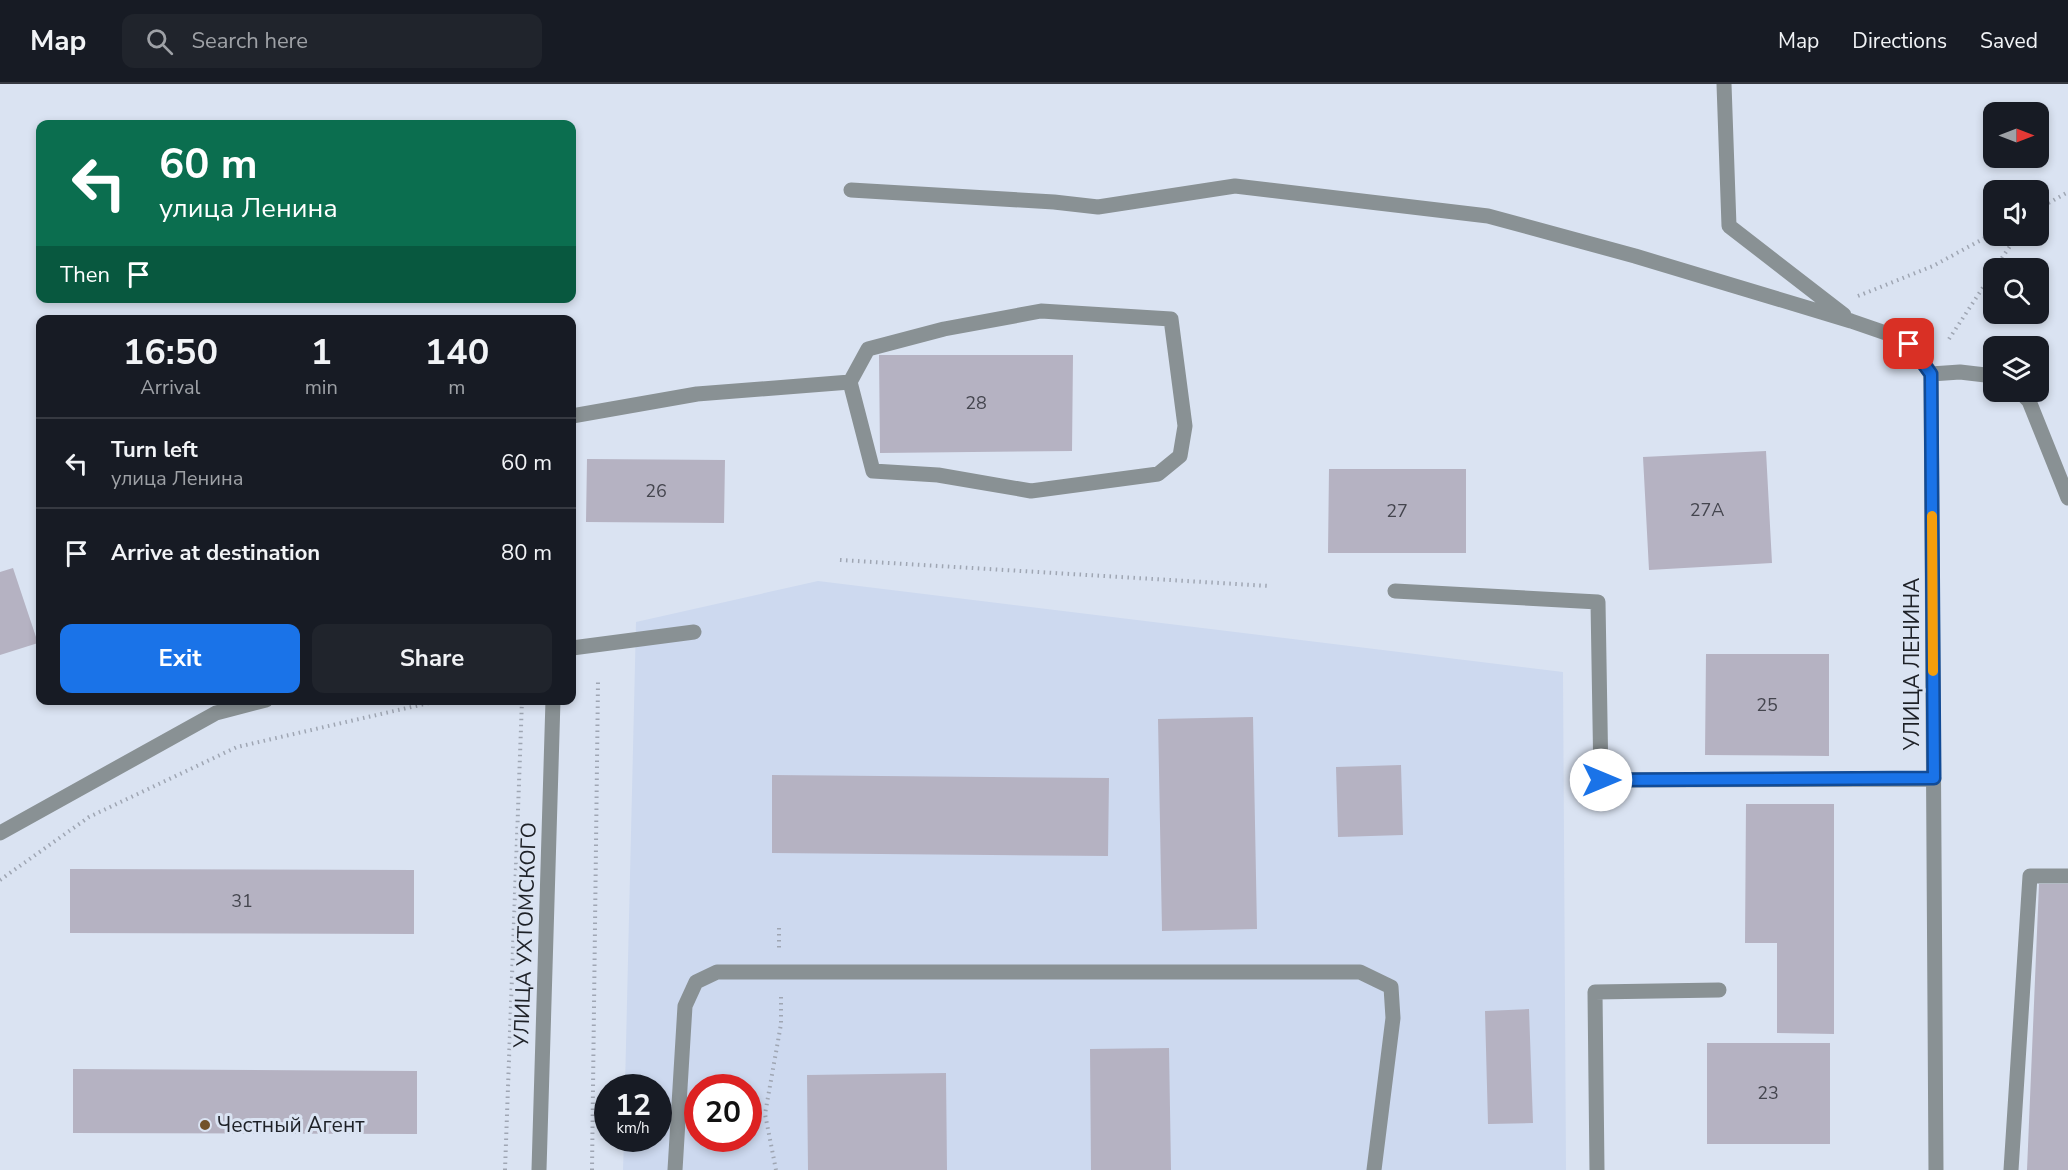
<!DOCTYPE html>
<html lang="en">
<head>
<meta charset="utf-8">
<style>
	:root { --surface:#171b24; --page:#20242c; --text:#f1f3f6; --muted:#9ea1a6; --line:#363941; --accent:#1a73e8 }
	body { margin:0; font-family:"Nunito Sans",sans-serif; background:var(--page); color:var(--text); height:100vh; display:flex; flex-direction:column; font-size:22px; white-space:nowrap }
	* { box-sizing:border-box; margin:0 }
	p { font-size:20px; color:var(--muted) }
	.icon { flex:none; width:33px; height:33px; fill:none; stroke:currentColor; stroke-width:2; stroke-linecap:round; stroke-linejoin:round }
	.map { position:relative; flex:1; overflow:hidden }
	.sheet { position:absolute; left:36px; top:231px; width:540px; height:390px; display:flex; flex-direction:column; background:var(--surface); border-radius:12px; box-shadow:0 3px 9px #0003 }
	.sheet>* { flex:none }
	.hud { position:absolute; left:36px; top:36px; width:540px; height:183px; border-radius:12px; box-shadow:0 3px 9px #0003; background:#0b6e4f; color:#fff; overflow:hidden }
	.needle { width:39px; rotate:90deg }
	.tools { position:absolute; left:1983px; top:18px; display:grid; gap:12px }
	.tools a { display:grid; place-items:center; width:66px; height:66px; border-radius:12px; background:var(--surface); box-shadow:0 3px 9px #0003; font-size:30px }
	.speed { position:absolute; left:594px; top:990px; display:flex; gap:12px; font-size:30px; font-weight:700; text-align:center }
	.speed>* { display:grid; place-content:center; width:78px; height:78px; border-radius:50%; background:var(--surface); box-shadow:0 3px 9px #0003; line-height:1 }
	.speed small { font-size:15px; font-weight:400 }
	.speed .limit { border:9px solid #d22; background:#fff; color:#111 }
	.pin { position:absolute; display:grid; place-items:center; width:51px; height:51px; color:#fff; margin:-26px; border-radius:12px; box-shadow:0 3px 9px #0006 }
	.me { position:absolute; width:66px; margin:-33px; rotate:90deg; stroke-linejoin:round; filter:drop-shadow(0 0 4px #0008) }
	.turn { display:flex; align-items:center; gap:21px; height:126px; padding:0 24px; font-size:27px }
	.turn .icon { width:78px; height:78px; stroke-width:2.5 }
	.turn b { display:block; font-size:42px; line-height:51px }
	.then { display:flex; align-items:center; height:57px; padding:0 24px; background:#0003; gap:12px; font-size:22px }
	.eta { display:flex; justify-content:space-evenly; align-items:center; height:102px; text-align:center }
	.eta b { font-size:36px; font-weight:700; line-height:42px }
	.cta { display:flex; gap:12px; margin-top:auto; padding:12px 24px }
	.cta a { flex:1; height:69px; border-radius:12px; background:var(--accent); color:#fff; font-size:24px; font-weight:700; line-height:69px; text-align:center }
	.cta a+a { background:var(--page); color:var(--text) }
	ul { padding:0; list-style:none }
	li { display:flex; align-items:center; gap:18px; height:90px; padding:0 24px; border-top:2px solid var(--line) }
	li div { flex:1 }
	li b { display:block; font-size:22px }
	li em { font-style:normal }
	header { display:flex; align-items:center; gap:36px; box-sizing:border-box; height:84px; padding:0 30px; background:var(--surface); border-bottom:2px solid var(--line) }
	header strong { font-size:28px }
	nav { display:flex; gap:33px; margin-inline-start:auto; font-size:21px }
	.search { width:420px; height:54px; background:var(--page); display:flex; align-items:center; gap:15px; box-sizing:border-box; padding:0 21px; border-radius:12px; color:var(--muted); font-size:22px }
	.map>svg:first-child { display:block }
	.built { fill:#cdd9ef; fill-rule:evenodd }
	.building { fill:#b5b2c2 }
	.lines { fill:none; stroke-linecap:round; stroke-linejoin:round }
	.path { stroke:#9fa6b3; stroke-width:4; stroke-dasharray:1.5 4.5; stroke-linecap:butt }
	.minor { stroke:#899194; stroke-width:15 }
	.route-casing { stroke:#114b97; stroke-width:15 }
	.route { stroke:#1a73e8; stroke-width:10 }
	.slow { stroke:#f59e0b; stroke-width:10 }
	.poi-dot { fill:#735329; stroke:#dae3f2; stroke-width:2 }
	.labels { text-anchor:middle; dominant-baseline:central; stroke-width:6; stroke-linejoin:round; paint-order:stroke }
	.number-label { font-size:18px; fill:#44454e }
	.street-label { font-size:21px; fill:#1e2127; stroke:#dae3f2 }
	.poi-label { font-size:21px; fill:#1e2127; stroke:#dae3f2; text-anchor:start }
</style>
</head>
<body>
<header>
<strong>Map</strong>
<div class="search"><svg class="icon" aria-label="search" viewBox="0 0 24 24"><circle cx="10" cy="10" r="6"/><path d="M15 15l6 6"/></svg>Search here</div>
<nav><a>Map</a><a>Directions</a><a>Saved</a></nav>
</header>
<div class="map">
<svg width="2068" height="1086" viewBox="0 0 2068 1086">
	<rect width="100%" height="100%" fill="#dae3f2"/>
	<!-- built -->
	<path class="built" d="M818,497L1563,588L1566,1086H623L624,1055L658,1054V1004L625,1003L636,538ZM698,1004H748V1054H698Z"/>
	<!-- building -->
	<path class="building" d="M879,271H1073L1072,367L880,369Z
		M1766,367L1772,479L1649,486L1643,373Z
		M587,375L725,376L724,439L586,438Z
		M1329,385H1466V469H1328Z
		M13,484L38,559L0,571V488Z
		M1706,570H1829V672L1705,671Z
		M1253,633L1257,845L1162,847L1158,635Z
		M1401,681L1403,751L1338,753L1336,683Z
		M772,691L1109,694L1108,772L772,769Z
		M1746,720H1834V950L1777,949V859H1745Z
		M70,785L414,786V850L70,849Z
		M2039,800H2068V1086H2027Z
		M1529,925L1533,1039L1488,1040L1485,927Z
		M1707,959H1830V1060H1707Z
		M1169,964L1171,1086H1091L1090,965Z
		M73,985L417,987V1050L73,1049Z
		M946,989L947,1086H808L807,991Z"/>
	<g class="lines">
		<!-- path -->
		<path class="path" d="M2038,125L2068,108
			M1995,184L2017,152
			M1858,212L1933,182L1994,149
			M1949,255L1994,187
			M840,476L1269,502
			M0,796L89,733L237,663L442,616
			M779,844V864
			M505,1086L522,616
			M592,1086L598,598
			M776,1086L765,1030L781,940V913"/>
		<!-- minor -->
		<path class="minor" d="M1724,0L1729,142L1844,231
			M851,106L1054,118L1098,123L1235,102L1488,132L1635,172L1851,237L1909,257L1931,290L1936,1086
			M1931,290L1960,288L1994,292
			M2020,308L2029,317L2068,414
			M572,332L697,310L850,298L868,265L944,245L1041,227L1171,235L1185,342L1180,372L1158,390L1031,407L938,391L873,387L850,298
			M1395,507L1598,518L1601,696L1934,695
			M572,564L694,548
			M0,749L216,629L266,616
			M539,1086L553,616
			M675,1086L685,922L696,898L717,888H1360L1391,903L1393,934L1374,1086
			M1597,1086L1595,908L1719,906
			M2011,1086L2030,792H2068"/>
	</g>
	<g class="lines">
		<!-- route casing -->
		<g class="route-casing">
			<path id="route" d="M1601,696L1934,694L1931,290L1909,260"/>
		</g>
		<!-- route -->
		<use href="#route" class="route"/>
		<!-- slow -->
		<path class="slow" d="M1932,432L1933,587"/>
	</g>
	<!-- markers -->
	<circle class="poi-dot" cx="205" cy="1041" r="6"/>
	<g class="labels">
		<!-- number labels -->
		<g class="number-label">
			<text x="976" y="319">28</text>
			<text x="656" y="407">26</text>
			<text x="1707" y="426">27А</text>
			<text x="1397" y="427">27</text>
			<text x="1767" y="621">25</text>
			<text x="242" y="817">31</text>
			<text x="1768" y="1009">23</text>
		</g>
		<!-- street labels -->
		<g class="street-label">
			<text transform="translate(1912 580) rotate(-90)">УЛИЦА ЛЕНИНА</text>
			<text transform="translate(525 851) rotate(-88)">УЛИЦА УХТОМСКОГО</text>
		</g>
		<!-- poi labels -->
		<g class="poi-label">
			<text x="217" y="1041">Честный Агент</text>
		</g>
	</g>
</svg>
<div class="tools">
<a><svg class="needle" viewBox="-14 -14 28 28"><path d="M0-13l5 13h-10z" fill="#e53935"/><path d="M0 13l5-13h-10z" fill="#9ea1a6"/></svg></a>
<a><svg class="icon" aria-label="sound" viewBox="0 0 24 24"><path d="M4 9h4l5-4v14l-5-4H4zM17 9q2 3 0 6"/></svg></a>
<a><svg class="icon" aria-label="search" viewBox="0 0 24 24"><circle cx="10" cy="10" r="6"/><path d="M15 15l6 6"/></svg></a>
<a><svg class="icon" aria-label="layers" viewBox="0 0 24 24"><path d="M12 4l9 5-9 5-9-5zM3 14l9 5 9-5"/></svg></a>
</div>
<div class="speed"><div>12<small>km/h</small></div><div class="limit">20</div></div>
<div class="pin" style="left:1909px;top:260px;background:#d93025"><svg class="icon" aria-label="arrive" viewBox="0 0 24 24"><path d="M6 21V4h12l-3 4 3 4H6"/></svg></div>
<svg class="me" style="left:1601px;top:696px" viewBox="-20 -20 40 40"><circle r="19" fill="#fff"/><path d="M0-13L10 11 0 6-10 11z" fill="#1a73e8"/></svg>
<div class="hud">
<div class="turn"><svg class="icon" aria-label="left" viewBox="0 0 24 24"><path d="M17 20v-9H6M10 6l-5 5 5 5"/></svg><div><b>60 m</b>улица Ленина</div></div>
<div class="then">Then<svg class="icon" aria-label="arrive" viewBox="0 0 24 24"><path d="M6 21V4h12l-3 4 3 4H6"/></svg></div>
</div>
<section class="sheet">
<div class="eta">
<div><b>16:50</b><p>Arrival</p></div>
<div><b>1</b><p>min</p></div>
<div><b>140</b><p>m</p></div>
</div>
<ul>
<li><svg class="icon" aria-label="left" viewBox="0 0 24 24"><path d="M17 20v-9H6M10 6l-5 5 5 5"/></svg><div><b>Turn left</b><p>улица Ленина</p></div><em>60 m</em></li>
<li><svg class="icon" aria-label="arrive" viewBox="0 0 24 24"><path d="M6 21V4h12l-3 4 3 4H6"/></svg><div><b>Arrive at destination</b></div><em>80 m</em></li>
</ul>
<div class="cta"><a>Exit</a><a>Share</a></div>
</section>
</div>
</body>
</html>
